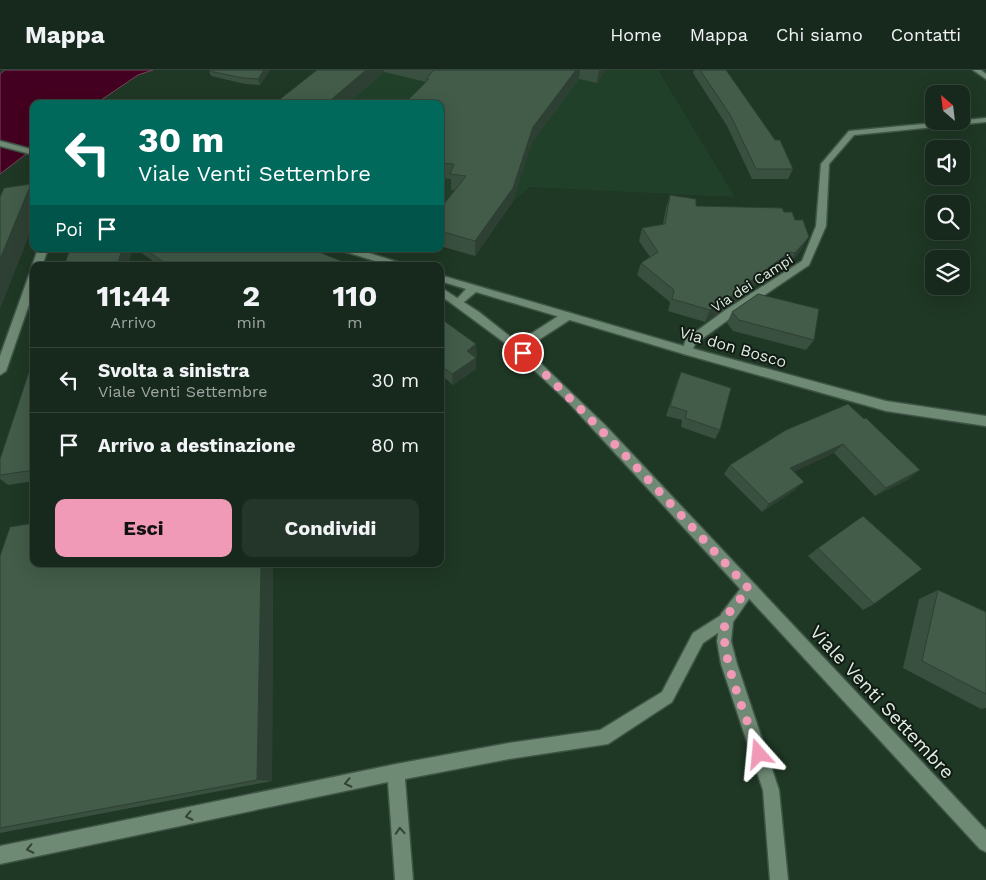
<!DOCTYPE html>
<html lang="it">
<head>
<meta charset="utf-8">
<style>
	:root { --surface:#17291c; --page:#243529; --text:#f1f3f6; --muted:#9ea6a3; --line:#36453b; --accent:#f09ab7 }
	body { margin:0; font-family:"Work Sans",sans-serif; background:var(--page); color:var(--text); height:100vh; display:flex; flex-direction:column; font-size:19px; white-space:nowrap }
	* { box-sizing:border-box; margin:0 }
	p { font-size:16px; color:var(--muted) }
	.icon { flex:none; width:28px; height:28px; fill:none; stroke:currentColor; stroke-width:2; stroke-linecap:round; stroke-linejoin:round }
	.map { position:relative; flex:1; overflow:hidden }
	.sheet { position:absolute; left:30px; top:192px; width:414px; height:305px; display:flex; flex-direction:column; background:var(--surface); border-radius:10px; box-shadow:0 5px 20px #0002,0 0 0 1px var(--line) }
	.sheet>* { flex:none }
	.guide { position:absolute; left:30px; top:30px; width:414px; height:152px; border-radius:10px; box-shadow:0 5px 20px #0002,0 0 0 1px var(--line); background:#00695c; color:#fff; overflow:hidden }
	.needle { width:32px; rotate:332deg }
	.controls { position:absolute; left:925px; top:15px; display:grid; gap:10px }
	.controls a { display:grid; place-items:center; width:45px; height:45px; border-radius:10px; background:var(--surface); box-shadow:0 5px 20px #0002,0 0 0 1px var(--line); font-size:25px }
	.pin { position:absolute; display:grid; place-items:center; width:42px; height:42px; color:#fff; margin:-21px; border:2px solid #fff; border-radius:50%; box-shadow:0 1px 5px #0007 }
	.me { position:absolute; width:55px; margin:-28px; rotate:342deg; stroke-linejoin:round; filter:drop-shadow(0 0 4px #0008) }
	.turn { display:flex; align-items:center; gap:18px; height:105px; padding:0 25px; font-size:22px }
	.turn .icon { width:65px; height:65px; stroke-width:2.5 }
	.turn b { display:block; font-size:35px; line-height:42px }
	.then { display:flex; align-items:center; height:48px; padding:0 25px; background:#0003; gap:10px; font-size:19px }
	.eta { display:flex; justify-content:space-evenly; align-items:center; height:85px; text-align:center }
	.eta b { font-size:30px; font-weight:700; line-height:35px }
	.primary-button { display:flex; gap:10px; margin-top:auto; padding:10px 25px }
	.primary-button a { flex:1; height:58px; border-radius:10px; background:var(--accent); color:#111; font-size:20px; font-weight:700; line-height:58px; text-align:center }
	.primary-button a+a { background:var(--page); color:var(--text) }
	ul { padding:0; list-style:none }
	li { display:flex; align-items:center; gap:15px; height:65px; padding:0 25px; border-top:1px solid var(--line) }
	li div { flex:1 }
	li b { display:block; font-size:19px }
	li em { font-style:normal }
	header { display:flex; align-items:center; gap:30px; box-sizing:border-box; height:70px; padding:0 25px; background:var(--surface); border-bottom:1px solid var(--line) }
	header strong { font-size:24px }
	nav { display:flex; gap:28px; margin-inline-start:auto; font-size:18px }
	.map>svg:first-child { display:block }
	.built { fill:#21402a }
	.water { fill:#440020; stroke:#72475a }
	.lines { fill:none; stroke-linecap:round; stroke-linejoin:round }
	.service-casing { stroke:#3e5445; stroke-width:3 }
	.minor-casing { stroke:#3e5445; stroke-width:3 }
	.tertiary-casing { stroke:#3e5445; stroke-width:3 }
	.secondary-casing { stroke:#3e5445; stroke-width:3 }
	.service { fill:#6e8974; fill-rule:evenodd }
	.minor { fill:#6e8974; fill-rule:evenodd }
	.tertiary { fill:#6e8974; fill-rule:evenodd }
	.secondary { fill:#6e8974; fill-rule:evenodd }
	.wall { fill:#394f3f }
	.shaded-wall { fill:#2e4033 }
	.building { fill:#425c49; stroke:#2e4033 }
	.oneway { stroke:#324235 }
	.route { stroke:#f09ab7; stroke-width:9; stroke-dasharray:0 16.2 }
	.labels { text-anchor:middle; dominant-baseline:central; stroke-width:4; stroke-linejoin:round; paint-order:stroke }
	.far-street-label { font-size:14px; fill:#deece1; stroke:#111b13 }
	.street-label { font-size:16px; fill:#deece1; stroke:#111b13 }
	.near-street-label { font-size:19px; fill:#deece1; stroke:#111b13 }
</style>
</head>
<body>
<header>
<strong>Mappa</strong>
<nav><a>Home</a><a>Mappa</a><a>Chi siamo</a><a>Contatti</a></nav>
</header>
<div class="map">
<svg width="986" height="810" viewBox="0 0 986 810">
	<rect width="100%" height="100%" fill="#1f3725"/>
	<!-- built -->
	<path class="built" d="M334,0H658L735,127L530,117L511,133L440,139V34H292Z"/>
	<!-- water -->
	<path class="water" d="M5,0H153L138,5L95,34H34V78L0,104V4Z"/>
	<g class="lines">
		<!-- service casing -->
		<g class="service-casing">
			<path id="service" d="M726,542L731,544L733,549L731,554L703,573L672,632L608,674L509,689L405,709L413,810H395L388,712L0,794V776L396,694L509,673L600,660L662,622L693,563Z"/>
		</g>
		<!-- minor casing -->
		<g class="minor-casing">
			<path id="minor" d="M973,0H981L986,4V9Z
				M986,48V52L854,65L829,94L826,156L809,195L732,247L695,274L691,284H683L682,281L686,269L724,241L802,191L816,156L821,94L849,61Z
				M749,512L754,514L756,519L733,552L731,571L737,594L779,720L788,810H770L763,720L721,594L717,571L721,544L744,514Z"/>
		</g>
		<!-- tertiary casing -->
		<g class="tertiary-casing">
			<path id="tertiary" d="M38,179H48L42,196H34V198L32,196Z
				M34,202V220L6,301L0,305V286L29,205Z
				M440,205L687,277L886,331L986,346V356L886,341L687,285L476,222L459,236L454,232L466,219L440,211Z"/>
		</g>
		<!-- secondary casing -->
		<g class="secondary-casing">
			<path id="secondary" d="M0,71L34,80V85L0,76Z
				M341,179H356L404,194L406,196H391L343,181Z
				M440,217L479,242L522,276L529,265L563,243H571L572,246L571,249L537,271L529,282L605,355L986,760V782L980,779L567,331L505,273L440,225Z"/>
		</g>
		<!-- service -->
		<use href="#service" class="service"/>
		<!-- minor -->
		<use href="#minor" class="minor"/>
		<!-- tertiary -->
		<use href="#tertiary" class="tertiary"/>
		<!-- secondary -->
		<use href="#secondary" class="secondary"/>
	</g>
	<!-- wall -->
	<path class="wall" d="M270,0L260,15L245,14L211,6L209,1Z
		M317,0H606L597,13L579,9L532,72L512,133L475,186L440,176V139L455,120H451V109L440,108V34L426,12L384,2L347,34H274Z
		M694,0H726L775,70L793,99L788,109H752L727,56L693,3Z
		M670,125L696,136L784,142L802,179L788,196L784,194L737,228L736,231L705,252L668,241L670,232L637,205L641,193L650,187L639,171L642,158L663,154L666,138Z
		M136,179H256L354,196H160Z
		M732,242L814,270L806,280L733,261L727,253Z
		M440,248L477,286L475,287L476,288V299L453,315L445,308L440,311Z
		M34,287V411L8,415L0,409V389Z
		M681,302L720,360L715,369L681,357L682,350L666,346L677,312Z
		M848,334L909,409L875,426L834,383L793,402L795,420L762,442L724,404L730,395Z
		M818,478L874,534L863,540L808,486Z
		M0,486L34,494H273L272,711L0,763Z
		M938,520L986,542V638L981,639L903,598L919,529Z"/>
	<!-- shaded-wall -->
	<path class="shaded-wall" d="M264,0H270L260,15L258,9Z
		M366,0H384V2L347,34H326Z
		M576,0H580L579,9L532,72L512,133L475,186V171L533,57Z
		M599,0H606L597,13Z
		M31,114L34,117V153L0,239V189Z
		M809,167L802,179L788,196L795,183Z
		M122,179H133L128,196H117Z
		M790,182L784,194L737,228L736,231L705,252L710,240Z
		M257,192L259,196H252Z
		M476,274L477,286L467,292V281Z
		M476,288V299L453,315L452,304Z
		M443,297L445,308L440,311V300Z
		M843,374L834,383L782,407L790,398Z
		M920,400L909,409L875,426L886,418Z
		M804,412L795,420L762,442L769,434Z
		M261,494H273L272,711L257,710Z"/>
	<!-- building -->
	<path class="building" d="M210,0H264L258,9L243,8L209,1Z
		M317,0H366L326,34H274Z
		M434,0H576L533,57L513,118L475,171L440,161V139L466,106L450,104L454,94L440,93V34H404L429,9H426Z
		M700,0H726L775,70H780L793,99H756L731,46Z
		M31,114L0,189V127L4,118Z
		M670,125L696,129V136L782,138L784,142H792L795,150H803L809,167L795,183L790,182L740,219H742L710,240L672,229L674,220L641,193L658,182L642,158L665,154Z
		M70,179H122L117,196H64Z
		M145,179H311L354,196H257V192L252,196H169Z
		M758,224L819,239L814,270L739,250L732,242Z
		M440,248L476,274L467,281L476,288L452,304L443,297L440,300Z
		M34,287V400L0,405V389Z
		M681,302L731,318L720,360L685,348L687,341L670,336Z
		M848,334L864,349L866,348L920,400L886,418L843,374L790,398L804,412L769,434L730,395L786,360Z
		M863,446L922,499L874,534L818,478Z
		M34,453V494H261L257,710L0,758V486L10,457Z
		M938,520L986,542V624L922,591Z"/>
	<!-- one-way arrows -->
	<defs><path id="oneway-chevron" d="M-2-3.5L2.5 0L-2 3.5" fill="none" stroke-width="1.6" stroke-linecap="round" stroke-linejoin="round" transform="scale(1.25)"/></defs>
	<g class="oneway">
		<use href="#oneway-chevron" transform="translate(348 713) rotate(168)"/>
		<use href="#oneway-chevron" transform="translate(189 746) rotate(168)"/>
		<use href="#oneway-chevron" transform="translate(400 761) rotate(-94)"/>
		<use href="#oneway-chevron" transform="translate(30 779) rotate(168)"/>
	</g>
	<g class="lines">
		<!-- route -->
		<path class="route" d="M523,283C602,357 675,439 749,519C742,528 729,539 726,550C716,579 749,653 759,684"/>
	</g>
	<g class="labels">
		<!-- far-street labels -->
		<g class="far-street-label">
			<text transform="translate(752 213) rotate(-33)">Via dei Campi</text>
		</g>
		<!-- street labels -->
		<g class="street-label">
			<text transform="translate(733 277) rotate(16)">Via don Bosco</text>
		</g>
		<!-- near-street labels -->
		<g class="near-street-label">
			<text transform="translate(882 632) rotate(47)">Viale Venti Settembre</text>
		</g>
	</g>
</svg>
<div class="controls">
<a><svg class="needle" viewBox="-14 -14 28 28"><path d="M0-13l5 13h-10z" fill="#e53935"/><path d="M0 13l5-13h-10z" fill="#9ea6a3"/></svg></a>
<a><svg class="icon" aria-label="sound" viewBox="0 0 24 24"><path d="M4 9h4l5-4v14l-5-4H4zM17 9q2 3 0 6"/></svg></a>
<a><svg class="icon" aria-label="search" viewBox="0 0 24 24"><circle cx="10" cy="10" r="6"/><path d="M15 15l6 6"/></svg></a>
<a><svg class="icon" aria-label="layers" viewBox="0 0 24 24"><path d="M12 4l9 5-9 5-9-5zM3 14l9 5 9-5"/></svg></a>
</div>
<div class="pin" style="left:523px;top:283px;background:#d93025"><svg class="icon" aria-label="arrive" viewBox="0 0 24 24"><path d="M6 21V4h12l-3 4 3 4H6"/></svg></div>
<svg class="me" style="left:759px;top:684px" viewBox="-20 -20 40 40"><path d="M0-17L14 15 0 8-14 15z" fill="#f09ab7" stroke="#fff" stroke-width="4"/></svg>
<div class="guide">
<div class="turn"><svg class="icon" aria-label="left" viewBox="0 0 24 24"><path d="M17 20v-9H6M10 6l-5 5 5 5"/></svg><div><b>30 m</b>Viale Venti Settembre</div></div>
<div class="then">Poi<svg class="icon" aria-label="arrive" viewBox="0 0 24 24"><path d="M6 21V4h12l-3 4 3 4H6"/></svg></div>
</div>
<section class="sheet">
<div class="eta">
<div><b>11:44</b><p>Arrivo</p></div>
<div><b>2</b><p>min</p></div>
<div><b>110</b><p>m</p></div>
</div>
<ul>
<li><svg class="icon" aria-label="left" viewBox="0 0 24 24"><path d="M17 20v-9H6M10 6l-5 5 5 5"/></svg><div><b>Svolta a sinistra</b><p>Viale Venti Settembre</p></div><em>30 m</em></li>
<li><svg class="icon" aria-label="arrive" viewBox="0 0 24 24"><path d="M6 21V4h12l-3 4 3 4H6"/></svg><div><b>Arrivo a destinazione</b></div><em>80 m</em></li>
</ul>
<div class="primary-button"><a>Esci</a><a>Condividi</a></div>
</section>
</div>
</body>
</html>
